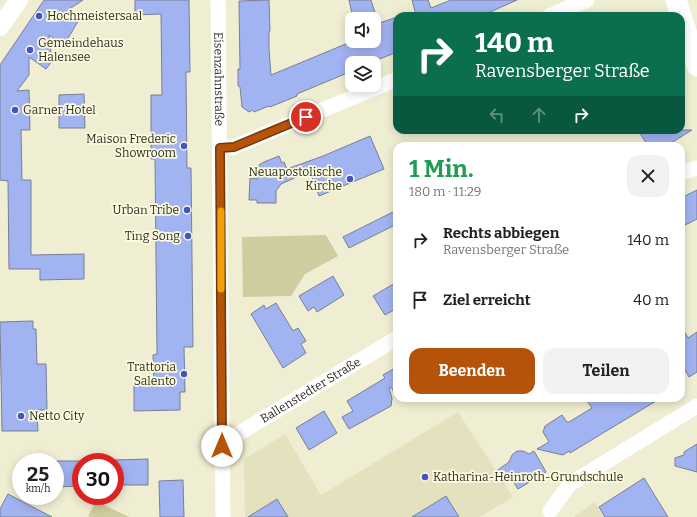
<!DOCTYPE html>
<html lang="de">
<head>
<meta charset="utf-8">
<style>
	:root { --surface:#fff; --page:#f2f2f2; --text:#222; --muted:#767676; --accent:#b45309 }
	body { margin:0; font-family:Bitter,serif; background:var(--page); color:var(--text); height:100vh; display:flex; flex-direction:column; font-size:15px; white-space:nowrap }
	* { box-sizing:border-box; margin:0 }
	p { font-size:13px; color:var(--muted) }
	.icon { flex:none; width:22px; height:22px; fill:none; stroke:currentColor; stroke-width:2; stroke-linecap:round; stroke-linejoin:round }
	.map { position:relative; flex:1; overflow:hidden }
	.sheet { position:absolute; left:393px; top:142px; width:292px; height:260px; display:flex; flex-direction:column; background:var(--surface); border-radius:12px; box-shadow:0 2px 10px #0003 }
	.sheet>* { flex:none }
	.guide { position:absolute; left:393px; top:12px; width:292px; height:122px; border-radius:12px; box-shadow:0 2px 10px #0003; background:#0b6e4f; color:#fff; overflow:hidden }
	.buttons { position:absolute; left:345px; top:12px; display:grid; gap:8px }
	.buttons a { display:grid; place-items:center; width:36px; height:36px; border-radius:8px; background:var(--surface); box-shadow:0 2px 10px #0003; font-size:20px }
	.speed { position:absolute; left:12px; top:453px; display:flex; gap:8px; font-size:20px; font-weight:700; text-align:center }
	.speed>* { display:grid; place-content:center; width:52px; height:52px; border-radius:50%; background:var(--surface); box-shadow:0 2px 10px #0003; line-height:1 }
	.speed small { font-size:10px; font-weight:400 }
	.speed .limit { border:6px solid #d22; background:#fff; color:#111 }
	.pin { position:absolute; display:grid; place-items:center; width:34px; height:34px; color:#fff; margin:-17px; border:2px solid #fff; border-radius:50%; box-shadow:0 1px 4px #0007 }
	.me { position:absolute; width:44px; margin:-22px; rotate:0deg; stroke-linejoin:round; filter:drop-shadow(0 0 3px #0008) }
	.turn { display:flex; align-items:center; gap:14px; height:84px; padding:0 16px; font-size:18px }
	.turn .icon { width:52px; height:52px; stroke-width:2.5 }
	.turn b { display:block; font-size:28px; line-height:34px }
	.lanes { display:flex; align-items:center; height:38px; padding:0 16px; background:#0003; justify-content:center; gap:20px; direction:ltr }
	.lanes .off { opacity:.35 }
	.round { display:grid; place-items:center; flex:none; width:42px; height:42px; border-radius:12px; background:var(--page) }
	.headline { display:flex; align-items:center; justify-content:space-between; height:68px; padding:0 16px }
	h1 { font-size:24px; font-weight:700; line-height:30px; color:#1e9e55 }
	.button { display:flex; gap:8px; margin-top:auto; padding:8px 16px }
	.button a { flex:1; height:46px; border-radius:12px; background:var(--accent); color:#fff; font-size:16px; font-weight:700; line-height:46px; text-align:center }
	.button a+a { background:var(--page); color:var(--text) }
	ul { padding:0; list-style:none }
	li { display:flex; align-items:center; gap:12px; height:60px; padding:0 16px }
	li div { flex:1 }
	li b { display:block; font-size:15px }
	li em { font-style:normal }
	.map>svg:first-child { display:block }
	.built { fill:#e4e1bf }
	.green { fill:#cfcca0 }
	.building { fill:#a2b3f2; stroke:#787f96 }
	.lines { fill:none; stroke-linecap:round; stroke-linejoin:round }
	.minor { stroke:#fff; stroke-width:15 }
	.tertiary { stroke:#fff; stroke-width:18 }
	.secondary { stroke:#fff; stroke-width:21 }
	.route-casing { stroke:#753606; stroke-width:10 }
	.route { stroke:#b45309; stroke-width:7 }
	.slow { stroke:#f59e0b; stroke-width:7 }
	.poi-dot { fill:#4454c8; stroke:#fdfbdf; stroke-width:1.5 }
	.labels { text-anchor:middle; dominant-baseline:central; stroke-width:3.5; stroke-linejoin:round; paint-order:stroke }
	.poi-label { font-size:12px; fill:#2d2c22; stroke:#fdfbdf; text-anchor:start }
	.street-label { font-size:12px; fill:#2d2c22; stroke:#fdfbdf }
</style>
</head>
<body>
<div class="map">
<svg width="697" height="517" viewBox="0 0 697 517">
	<rect width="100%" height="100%" fill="#f0eed2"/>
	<!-- built -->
	<path class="built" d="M458,412L513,497L480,517H245L244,459L285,434L321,495Z
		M595,502L604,517H575V516Z"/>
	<!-- green -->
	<path class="green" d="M326,235L338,256L305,274L291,296L243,297L242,237Z
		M96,501L129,517H90L88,516Z"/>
	<!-- building -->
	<path class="building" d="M44,0H83L68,10L80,18L64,45L49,35L52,61L46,69L29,57V75L17,91L29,90L30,130H21L22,180H31V255L84,254V279L40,280V269H9L8,181L0,180V65Z
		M135,0H189L190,72H186L187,168H191L193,347H184L185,392H180V410L134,411V382H154L153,355L157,354L155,159H151V95H162L161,14L135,15Z
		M269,0L270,31H269V49L271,75L353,41H374V25L397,17V52L370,63H352V71L297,94V96L270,107L269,106L254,112L252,110L249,112L242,107L240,87L238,86V69H240L239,1Z
		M349,0H371L377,19H356L352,14Z
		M412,0H428L431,8L451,0H517L481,16H413L416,15Z
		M84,94L85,128H59V95Z
		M638,130H692L666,146H648Z
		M370,136L384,169L319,196L310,171L281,184L276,191V203H257V200H249L250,178L257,179V173L262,171L259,165L264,162L279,156L282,163L284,162L287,169L323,156Z
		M697,190V219L681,227V198Z
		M397,210V224L349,248L343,237Z
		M333,276L344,295L317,312L314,307L308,311L299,296Z
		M397,282V308L385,315L373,296Z
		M276,303L293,331L298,328L306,341L301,344L306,353L283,368L251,314L264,305L266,309Z
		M33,321V329H36L37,364H46L47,410H37L38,431H2L0,322Z
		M681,326L688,338L697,332V372L689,377L684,368L681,369Z
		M397,367V398L391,387L389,388L392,398L391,406L349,429L342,417L353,411L347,401L385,378L383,375Z
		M585,398H661L570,453L569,451L563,455L537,449L549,442L543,432L545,426L562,415L567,422H569L592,408Z
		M324,411L337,433L309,450L296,428Z
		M697,444V472L675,466V458L684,455V452Z
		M517,451H523L529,454L534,451L546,472L518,489L511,478L502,483L495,472L509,462L512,455Z
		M148,459V485H115V460Z
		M55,461H81V486L55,487Z
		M644,478L668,517H605L599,507Z
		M183,480L184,517H160L159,481Z
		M8,494L52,517H0V509Z
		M446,496L459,517H412Z
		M277,499L288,517H248Z"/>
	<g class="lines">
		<!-- minor -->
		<g class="minor">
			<path id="s1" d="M218,0L223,517"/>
			<path d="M549,16L587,0"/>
			<path d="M220,148L234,147L397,79"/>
			<path d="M681,173L697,168"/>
			<path id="s2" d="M222,437L238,434L397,338"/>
			<path d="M550,511L570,484L697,406"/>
		</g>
		<!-- tertiary -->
		<path class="tertiary" d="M0,27L19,0"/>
		<!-- secondary -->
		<path class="secondary" d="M676,0L697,66"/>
	</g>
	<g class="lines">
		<!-- route casing -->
		<g class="route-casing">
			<path id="route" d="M222,446L220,148L234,147L306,117"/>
		</g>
		<!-- route -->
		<use href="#route" class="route"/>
		<!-- slow -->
		<path class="slow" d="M221,211V289"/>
	</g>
	<!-- markers -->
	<g class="poi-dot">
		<circle cx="39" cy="16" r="4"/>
		<circle cx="30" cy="50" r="4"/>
		<circle cx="15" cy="110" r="4"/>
		<circle cx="184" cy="146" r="4"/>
		<circle cx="350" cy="179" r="4"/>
		<circle cx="187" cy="210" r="4"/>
		<circle cx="188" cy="236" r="4"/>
		<circle cx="184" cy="374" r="4"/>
		<circle cx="21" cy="416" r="4"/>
		<circle cx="425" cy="477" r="4"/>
	</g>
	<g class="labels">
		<!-- poi labels -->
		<g class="poi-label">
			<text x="47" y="16">Hochmeistersaal</text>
			<text x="38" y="43">Gemeindehaus<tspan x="38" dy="14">Halensee</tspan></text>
			<text x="23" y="110">Garner Hotel</text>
			<text x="176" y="139" text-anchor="end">Maison Frederic<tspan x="176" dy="14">Showroom</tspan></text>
			<text x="342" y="172" text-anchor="end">Neuapostolische<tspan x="342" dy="14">Kirche</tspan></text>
			<text x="179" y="210" text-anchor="end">Urban Tribe</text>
			<text x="180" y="236" text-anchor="end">Ting Song</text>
			<text x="176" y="367" text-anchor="end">Trattoria<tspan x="176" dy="14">Salento</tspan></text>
			<text x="29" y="416">Netto City</text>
			<text x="433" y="477">Katharina-Heinroth-Grundschule</text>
		</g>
		<!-- street labels -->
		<g class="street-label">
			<text stroke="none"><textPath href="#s1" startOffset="79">Eisenzahnstraße</textPath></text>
			<text stroke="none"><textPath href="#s2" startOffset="101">Ballenstedter Straße</textPath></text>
		</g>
	</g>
</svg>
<div class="buttons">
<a><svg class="icon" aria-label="sound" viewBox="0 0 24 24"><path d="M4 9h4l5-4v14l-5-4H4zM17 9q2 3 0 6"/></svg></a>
<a><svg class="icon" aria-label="layers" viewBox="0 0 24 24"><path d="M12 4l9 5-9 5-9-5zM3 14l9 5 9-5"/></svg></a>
</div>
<div class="speed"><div>25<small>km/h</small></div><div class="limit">30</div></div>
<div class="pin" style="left:306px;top:117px;background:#d93025"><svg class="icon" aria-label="arrive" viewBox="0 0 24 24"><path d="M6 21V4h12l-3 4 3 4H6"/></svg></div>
<svg class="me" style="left:222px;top:446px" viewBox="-20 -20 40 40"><circle r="19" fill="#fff"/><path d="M0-13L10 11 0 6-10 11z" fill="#b45309"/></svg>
<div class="guide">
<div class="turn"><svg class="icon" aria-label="right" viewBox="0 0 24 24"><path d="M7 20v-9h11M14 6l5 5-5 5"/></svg><div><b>140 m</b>Ravensberger Straße</div></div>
<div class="lanes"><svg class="icon off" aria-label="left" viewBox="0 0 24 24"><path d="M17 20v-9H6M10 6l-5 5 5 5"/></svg><svg class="icon off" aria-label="ahead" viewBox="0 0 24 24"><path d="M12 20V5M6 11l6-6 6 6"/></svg><svg class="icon" aria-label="right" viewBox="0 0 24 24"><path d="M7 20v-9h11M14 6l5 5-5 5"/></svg></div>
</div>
<section class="sheet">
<div class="headline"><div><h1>1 Min.</h1><p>180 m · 11:29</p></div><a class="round"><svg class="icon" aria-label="close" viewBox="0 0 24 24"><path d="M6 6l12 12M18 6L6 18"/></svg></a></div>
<ul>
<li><svg class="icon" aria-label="right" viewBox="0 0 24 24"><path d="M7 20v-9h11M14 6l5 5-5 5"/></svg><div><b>Rechts abbiegen</b><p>Ravensberger Straße</p></div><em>140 m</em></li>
<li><svg class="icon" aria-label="arrive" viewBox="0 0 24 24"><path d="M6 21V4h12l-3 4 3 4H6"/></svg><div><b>Ziel erreicht</b></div><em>40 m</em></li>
</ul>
<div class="button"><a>Beenden</a><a>Teilen</a></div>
</section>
</div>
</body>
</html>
